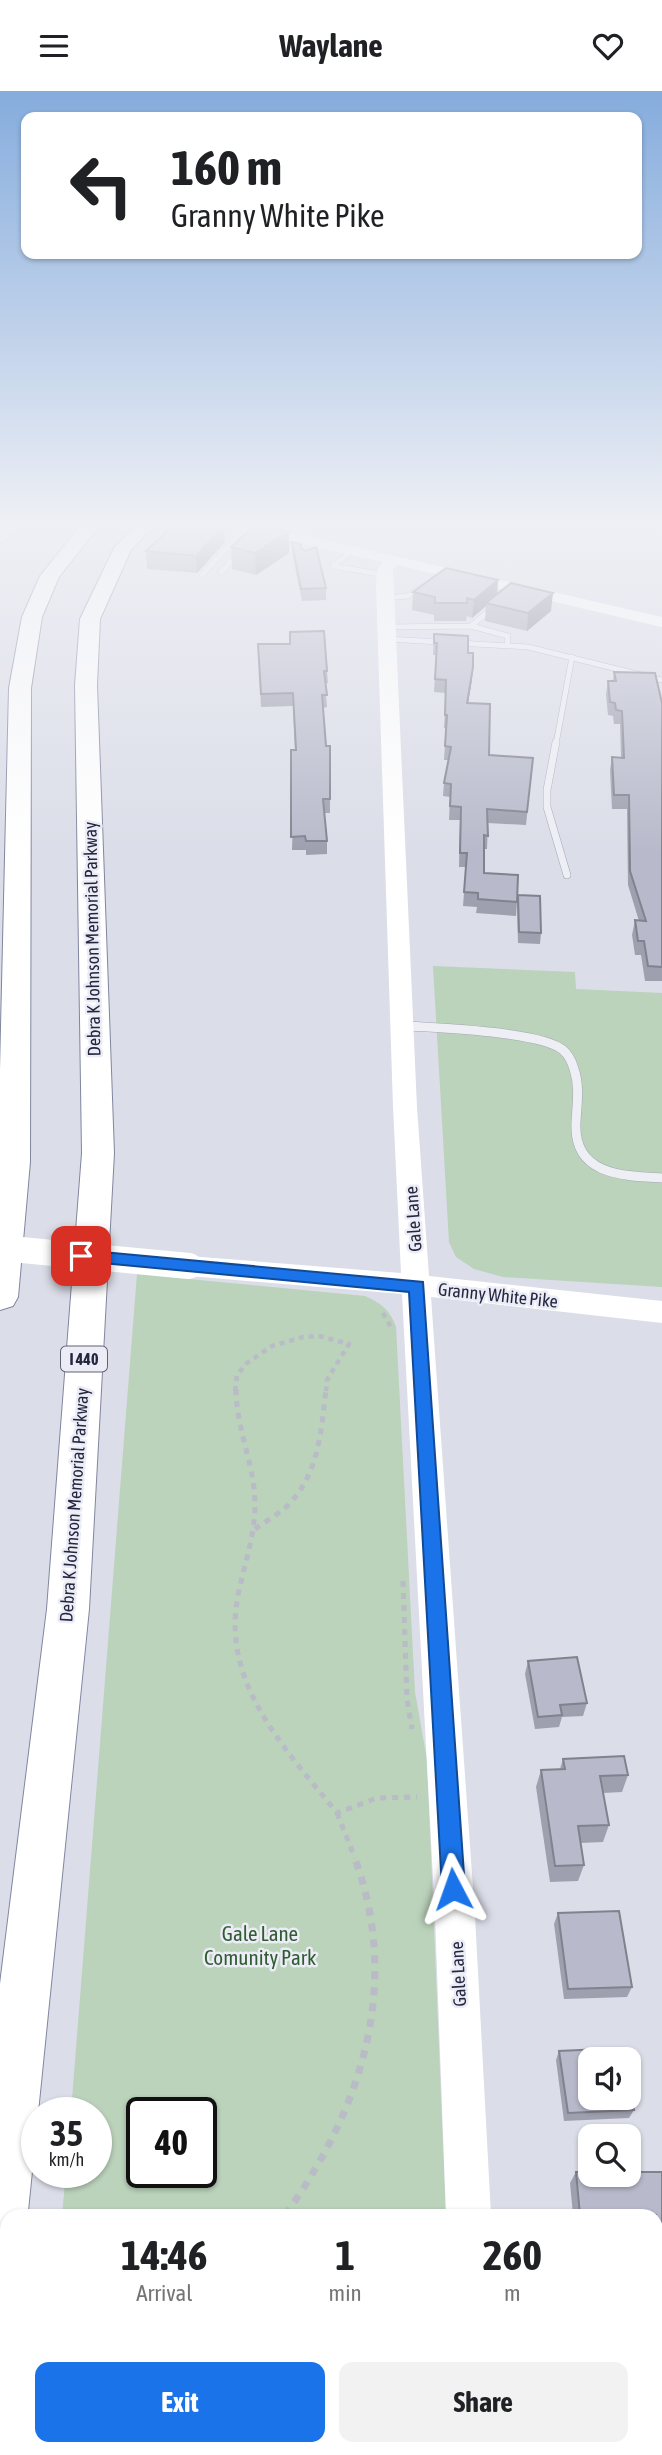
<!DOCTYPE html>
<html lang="en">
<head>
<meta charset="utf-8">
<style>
	:root { --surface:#fff; --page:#f2f2f2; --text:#202124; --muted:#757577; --accent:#1a73e8 }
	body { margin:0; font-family:"Asap Condensed",sans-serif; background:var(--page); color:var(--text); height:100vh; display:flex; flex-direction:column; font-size:26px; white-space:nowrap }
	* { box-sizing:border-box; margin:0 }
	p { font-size:23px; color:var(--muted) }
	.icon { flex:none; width:38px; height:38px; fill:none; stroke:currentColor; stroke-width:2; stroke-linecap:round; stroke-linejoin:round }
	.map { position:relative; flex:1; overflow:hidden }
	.panel { position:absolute; left:0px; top:2118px; width:663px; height:247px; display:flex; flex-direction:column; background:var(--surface); border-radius:21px 21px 0 0; box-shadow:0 2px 5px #0004 }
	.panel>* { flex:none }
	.banner { position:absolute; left:21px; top:21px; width:621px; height:147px; border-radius:14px; box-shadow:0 2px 5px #0004; background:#fff; color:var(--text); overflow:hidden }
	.buttons { position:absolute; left:578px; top:1956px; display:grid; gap:14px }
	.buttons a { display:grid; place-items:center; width:63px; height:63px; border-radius:14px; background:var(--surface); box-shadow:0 2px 5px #0004; font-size:35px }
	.speed { position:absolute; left:21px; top:2006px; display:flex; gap:14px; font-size:35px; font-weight:700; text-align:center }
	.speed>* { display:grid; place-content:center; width:91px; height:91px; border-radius:50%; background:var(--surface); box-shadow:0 2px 5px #0004; line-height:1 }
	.speed small { font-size:18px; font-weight:400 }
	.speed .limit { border:4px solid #111; border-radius:10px; background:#fff; color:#111 }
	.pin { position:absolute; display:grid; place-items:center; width:60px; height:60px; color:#fff; margin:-30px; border-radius:14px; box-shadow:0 4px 10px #0006 }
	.me { position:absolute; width:77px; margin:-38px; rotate:356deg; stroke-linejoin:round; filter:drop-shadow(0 0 5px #0008) }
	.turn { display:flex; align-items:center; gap:24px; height:147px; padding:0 35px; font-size:32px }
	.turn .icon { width:91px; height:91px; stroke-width:2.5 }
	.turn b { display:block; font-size:49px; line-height:60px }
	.eta { display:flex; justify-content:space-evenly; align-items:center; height:119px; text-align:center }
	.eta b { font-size:42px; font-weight:700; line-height:49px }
	.action { display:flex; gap:14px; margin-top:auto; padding:14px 35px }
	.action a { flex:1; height:80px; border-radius:14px; background:var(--accent); color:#fff; font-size:28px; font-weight:700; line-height:80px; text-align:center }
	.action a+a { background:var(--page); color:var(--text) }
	header { display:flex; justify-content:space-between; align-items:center; height:91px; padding:0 35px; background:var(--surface); font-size:32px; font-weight:700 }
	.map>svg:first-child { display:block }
	.green { fill:#bbd2bb; fill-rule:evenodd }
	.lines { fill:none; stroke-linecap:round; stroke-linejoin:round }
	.lane-far2-casing { stroke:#a4a6b5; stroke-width:6 }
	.lane-far1-casing { stroke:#a4a6b5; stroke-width:8 }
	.lane-casing { stroke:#a4a6b5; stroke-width:10 }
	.street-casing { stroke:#a4a6b5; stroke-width:2 }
	.highway-casing { stroke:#8186a0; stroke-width:2 }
	.path-far2 { stroke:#b9bbc6; stroke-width:4.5; stroke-dasharray:5 5; stroke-linecap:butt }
	.path-far1 { stroke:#b9bbc6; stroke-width:5; stroke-dasharray:6 6; stroke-linecap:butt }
	.path { stroke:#b9bbc6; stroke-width:7; stroke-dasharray:8 8; stroke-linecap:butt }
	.lane-far2 { stroke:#eeeff5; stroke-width:5 }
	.lane-far1 { stroke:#eeeff5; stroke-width:7 }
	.lane { stroke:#eeeff5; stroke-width:9 }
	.street { fill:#eeeff5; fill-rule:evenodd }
	.secondary { fill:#fff; fill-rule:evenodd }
	.highway { fill:#fff; fill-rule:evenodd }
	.secondary-bridge { stroke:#fff; stroke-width:26 }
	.wall { fill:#9ea0af }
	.shaded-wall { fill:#81828e }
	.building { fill:#b8bacb; stroke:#81828e; stroke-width:2 }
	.route { fill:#1a73e8; stroke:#114b97; stroke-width:2 }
	.labels { text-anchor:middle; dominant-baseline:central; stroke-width:5; stroke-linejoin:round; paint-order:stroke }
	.shield { fill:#ebecf5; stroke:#606276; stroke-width:2 }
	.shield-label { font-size:16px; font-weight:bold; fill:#24273f }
	.street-label { font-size:18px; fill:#24273f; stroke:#ebecf5 }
	.near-park-label { font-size:21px; fill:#305c32; stroke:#ebecf5 }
</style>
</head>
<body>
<header><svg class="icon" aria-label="menu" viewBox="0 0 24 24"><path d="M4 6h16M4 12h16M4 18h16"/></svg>Waylane<svg class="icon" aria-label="heart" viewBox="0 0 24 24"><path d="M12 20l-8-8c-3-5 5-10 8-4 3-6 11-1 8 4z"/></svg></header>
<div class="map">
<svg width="662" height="2364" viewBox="0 0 662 2364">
	<rect width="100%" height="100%" fill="#dbdde8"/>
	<!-- green -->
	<path class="green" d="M433,875L575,881L576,898L662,902V1196L503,1186L474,1178L456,1166L449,1151Z
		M137,1183L365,1205C380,1211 391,1220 396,1236L415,1601L427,1669L446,2124H62L66,2081H96V2021H71ZM142,2021H201V2081H142Z
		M44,2357H456V2364H43Z"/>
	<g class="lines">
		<!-- lane-far2 casing -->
		<g class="lane-far2-casing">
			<path id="lane-far2" d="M654,430L662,431
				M260,446L271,430
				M352,460L333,475L385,484
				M221,481L240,461
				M202,484L246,436
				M385,507L408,505L421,496
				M471,535L495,515
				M386,536L471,535L508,545L507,555
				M387,548L528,556L662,589
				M556,653L572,566"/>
		</g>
		<!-- lane-far1 casing -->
		<g class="lane-far1-casing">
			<path id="lane-far1" d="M556,651L547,699V716L567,784
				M403,934L429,936"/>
		</g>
		<!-- lane casing -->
		<g class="lane-casing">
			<path id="lane" d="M409,935C441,937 542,941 563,959C569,964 572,971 574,978C580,996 577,1012 576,1031C573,1084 622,1085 662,1087"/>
		</g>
		<!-- street casing -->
		<g class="street-casing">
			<path id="street" d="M18,430H29L0,453V445Z
				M293,430H304L289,446H281V442Z"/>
		</g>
		<!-- highway casing -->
		<g class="highway-casing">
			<path id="highway" d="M84,430H103L59,486L42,526L31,597L30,1071L18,1206L13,1215L0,1219V978L9,597L22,526L40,485Z
				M140,430H159L131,459L100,528L97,594L114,1062L89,1518L28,2120L26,2124H7V2145L0,2148V1893L47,1518L82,1062L75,594L80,528L114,457Z"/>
		</g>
		<!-- path-far2 -->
		<path class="path-far2" d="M383,1222L391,1236
			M235,1300L237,1284L247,1272L272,1255L303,1246L319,1245L349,1253L327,1289L326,1300"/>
		<!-- path-far1 -->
		<path class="path-far1" d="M236,1298C236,1338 255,1374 255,1414C255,1450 240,1483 236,1518C227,1600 290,1663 337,1722L377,1707L417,1706
			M255,1438C265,1431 277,1424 286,1416C319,1385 321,1340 326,1298
			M403,1490L407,1608L412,1638
			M337,1722L355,1767"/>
		<!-- path -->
		<path class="path" d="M285,2124C362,2018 402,1893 354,1765
			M377,2357V2364
			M121,2364L123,2357"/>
		<!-- lane-far2 -->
		<use href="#lane-far2" class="lane-far2"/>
		<!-- lane-far1 -->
		<use href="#lane-far1" class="lane-far1"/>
		<!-- lane -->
		<use href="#lane" class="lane"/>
		<!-- street -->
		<use href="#street" class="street"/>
		<!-- secondary -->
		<path class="secondary" d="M208,430H238L285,440L662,526V536L397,474L393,479L417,1016L429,1185L662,1210V1232L431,1206L475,1825L491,2124H446L435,1825L402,1203L189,1185L179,1182L175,1175L179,1168L189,1165L401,1182L393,1016L376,494L377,479L383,471L215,434Z
			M454,2357H504V2364H454Z"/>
		<!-- highway -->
		<use href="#highway" class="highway"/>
		<!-- secondary-bridge -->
		<path class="secondary-bridge" d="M0,1157L189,1175"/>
	</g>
	<!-- wall -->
	<path class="wall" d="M225,451L197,482L147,478L146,460Z
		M292,451L301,457L326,497V509L302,510L292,462Z
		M231,456L289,462L256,484L232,478Z
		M413,501L497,503L551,520L527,540L485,530L486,515L472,527L467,525L466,530H434V524L412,519Z
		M434,543L468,562L472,588L468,612L489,664L533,667L526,734L488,732L487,758H484V782L517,811L516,825L476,822L477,816L463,815L466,776H459L460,729H449L450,706L443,705L444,692L448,669H444L446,637H444L446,602L434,601L436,564H433Z
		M258,553L327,580L328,592H325L327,616L323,617L326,655H330V722H324L327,750V763L306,764V759H292L295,659L293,615L261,616Z
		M614,581L662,612V890H645L641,864H635L632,844L635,829L639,830L628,794L627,718H612L610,679L612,666H621L620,633H614L613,625L608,624L606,603L608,590H613Z
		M518,804L541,842L540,853L518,852L517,815Z
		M528,1570L587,1612L583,1625L562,1626L559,1636L535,1638L525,1583Z
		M563,1668L628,1684L622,1701L603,1702L609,1734L603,1751L580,1752L584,1774L578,1790L550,1791L536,1696L541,1679L560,1678Z
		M558,1822L632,1896L627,1906L564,1908L554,1833Z
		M559,1960L634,2019L629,2027L564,2030L556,1969Z
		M576,2081H590V2084H628V2081H662V2364H590V2357H656V2124H573L570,2092Z"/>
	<!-- shaded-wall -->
	<path class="shaded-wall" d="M224,434L225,451L197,482L196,465Z
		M289,440V462L256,484L255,462Z
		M498,489L497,507L486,512V515L472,527L474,509Z
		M553,502L551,520L527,540L528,522Z
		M473,576L472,588L466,625L467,612Z"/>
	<!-- building -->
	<path class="building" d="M179,430H221L224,434L196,465L146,460Z
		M256,433L289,440L255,462L231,456Z
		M292,451L301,453V457L305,460L316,456L326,497L301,498Z
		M446,477L498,489L474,509L467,507V512H435V506L413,501Z
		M511,492L553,502L528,522L486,512Z
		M324,540L327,580H324L327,604H322L326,655H330V708H323L327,750H306L305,745L291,746V659H296L293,602L261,603L258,553H290V541Z
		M434,543L468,545V562H473V576L467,612L490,613L489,664L533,667L527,721L487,718L488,745L484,744V782L518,784L517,811L478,808V802L464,801L467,762H460L461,716L450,715L451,693L444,692L451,656L445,655L447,624H445L446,589L435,588L437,552H434Z
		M614,581L655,582L662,612V876L648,875L644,850H638L635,829L646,830L630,780L629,704H614L612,666L624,667L622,620L616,619L615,612L610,611L608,590H616Z
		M518,804L540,805L541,842L519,841Z
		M577,1566L587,1612L560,1614L562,1624L538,1626L528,1570Z
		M624,1665L628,1684L600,1685L609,1734L578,1735L584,1774L555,1775L541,1679L565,1678L563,1668Z
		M619,1820L632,1896L568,1898L558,1822Z
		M623,1957L625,1969H590V2007H628V1987L634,2019L568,2022L559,1960Z
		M576,2081H590V2084H628V2081H662V2364H598L597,2357H656V2124H580Z"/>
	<!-- sky -->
	<linearGradient id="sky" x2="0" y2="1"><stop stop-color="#85acdd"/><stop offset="0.57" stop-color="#eff0f5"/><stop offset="1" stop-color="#eff0f5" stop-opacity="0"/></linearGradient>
	<rect width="662" height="761" fill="url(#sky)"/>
	<!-- route -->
	<path class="route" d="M81,1159L423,1191L465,1798L461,1806L453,1809L446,1806L442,1798L409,1201L81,1170L73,1165Z"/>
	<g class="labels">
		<!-- shield labels -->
		<rect class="shield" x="61" y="1255.5" width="46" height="25" rx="5"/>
		<g class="shield-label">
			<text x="84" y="1268">I 440</text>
		</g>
		<!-- street labels -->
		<g class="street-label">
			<text transform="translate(92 848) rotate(-91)">Debra K Johnson Memorial Parkway</text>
			<text transform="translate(413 1128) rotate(-94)">Gale Lane</text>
			<text transform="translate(498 1204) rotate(6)">Granny White Pike</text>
			<text transform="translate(74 1414) rotate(-86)">Debra K Johnson Memorial Parkway</text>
			<text transform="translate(458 1883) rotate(-93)">Gale Lane</text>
		</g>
		<!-- near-park labels -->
		<g class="near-park-label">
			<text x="260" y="1842">Gale Lane<tspan x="260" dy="24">Comunity Park</tspan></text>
		</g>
	</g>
</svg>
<div class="buttons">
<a><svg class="icon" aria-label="sound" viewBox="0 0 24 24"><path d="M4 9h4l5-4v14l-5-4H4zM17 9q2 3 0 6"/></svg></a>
<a><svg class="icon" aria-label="search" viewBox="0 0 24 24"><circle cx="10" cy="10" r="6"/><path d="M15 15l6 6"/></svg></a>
</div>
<div class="speed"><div>35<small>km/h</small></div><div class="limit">40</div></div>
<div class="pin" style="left:81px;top:1165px;background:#d93025"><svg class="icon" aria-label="arrive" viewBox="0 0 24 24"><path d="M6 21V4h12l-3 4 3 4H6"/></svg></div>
<svg class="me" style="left:453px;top:1798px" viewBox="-20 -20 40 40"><path d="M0-17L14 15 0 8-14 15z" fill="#1a73e8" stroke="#fff" stroke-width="4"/></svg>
<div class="banner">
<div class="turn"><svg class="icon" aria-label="left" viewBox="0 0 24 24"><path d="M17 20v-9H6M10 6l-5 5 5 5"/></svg><div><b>160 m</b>Granny White Pike</div></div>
</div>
<section class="panel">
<div class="eta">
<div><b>14:46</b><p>Arrival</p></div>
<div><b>1</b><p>min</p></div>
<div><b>260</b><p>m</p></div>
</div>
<div class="action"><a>Exit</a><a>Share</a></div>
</section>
</div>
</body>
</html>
